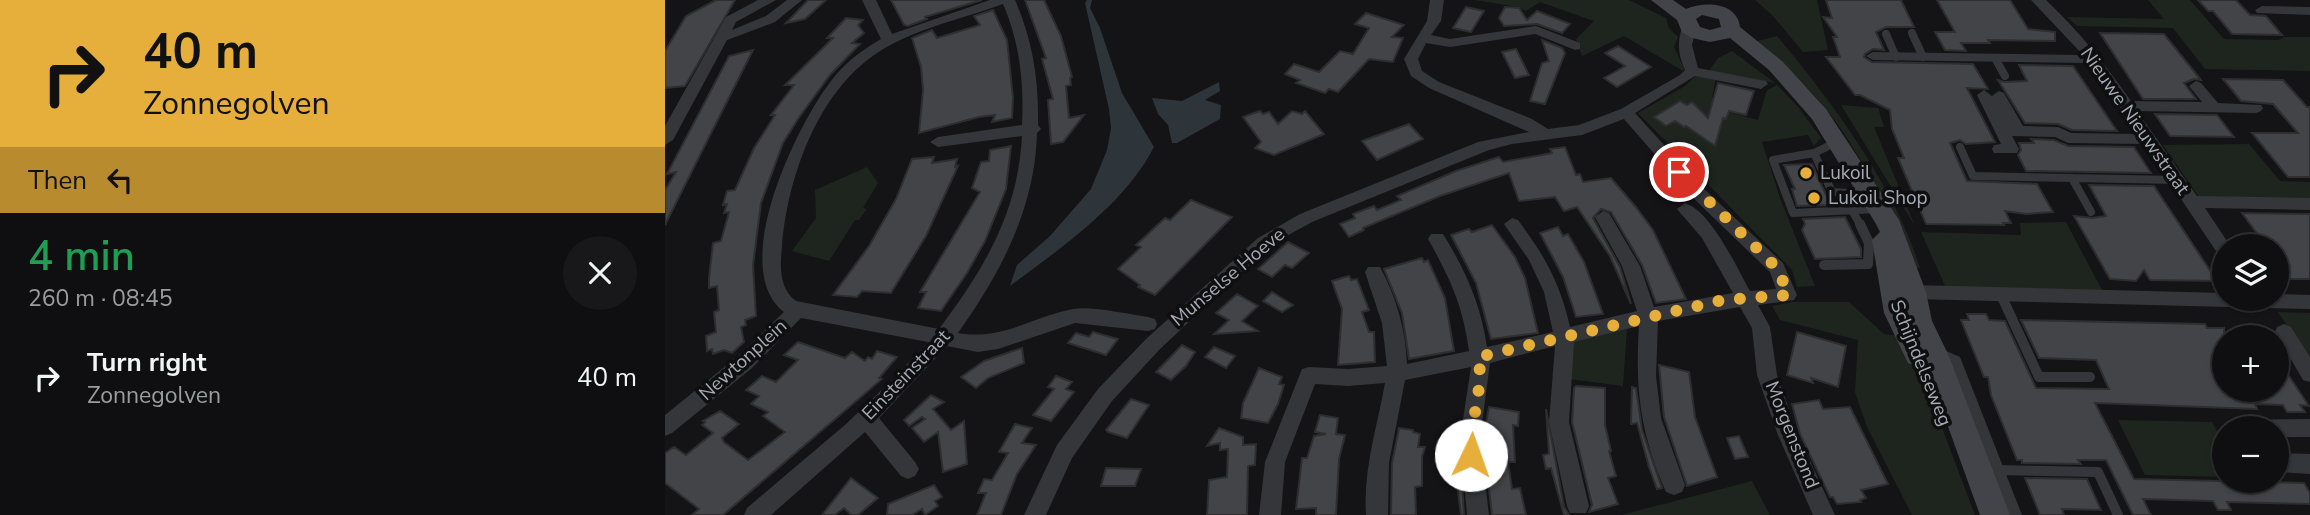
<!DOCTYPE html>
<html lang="en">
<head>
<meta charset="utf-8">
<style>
	:root { --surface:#0f0e10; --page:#181719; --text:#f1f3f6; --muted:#9b9c9f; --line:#2f2e30 }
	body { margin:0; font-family:"Nunito Sans",sans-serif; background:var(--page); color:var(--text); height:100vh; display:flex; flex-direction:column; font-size:26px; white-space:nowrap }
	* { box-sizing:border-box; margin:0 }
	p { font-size:23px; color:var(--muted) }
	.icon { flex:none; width:38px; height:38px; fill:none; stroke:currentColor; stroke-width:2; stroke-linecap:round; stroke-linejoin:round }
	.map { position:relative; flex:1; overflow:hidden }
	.details { display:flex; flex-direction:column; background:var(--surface); width:665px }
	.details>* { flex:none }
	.banner { background:#e6ae3a; color:#111; overflow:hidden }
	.controls { position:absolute; left:1547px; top:234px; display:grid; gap:14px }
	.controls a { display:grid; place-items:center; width:77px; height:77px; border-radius:50%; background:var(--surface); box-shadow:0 2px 5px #0004,0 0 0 2px var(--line); font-size:35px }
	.pin { position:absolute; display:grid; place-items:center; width:60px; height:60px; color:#fff; margin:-30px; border:4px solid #fff; border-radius:50%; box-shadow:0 2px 7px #0007 }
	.me { position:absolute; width:77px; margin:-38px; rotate:3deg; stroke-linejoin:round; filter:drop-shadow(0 0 5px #0008) }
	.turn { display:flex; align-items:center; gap:24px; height:147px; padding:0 28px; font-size:32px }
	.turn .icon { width:91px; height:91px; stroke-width:2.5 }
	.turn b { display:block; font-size:49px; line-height:60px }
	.then { display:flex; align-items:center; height:66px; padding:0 28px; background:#0003; gap:14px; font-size:26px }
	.round { display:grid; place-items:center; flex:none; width:74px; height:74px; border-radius:37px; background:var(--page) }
	.summary { display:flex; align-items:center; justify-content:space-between; height:119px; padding:0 28px }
	h1 { font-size:42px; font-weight:600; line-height:52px; color:#1e9e55 }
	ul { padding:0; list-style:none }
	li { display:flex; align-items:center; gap:21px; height:91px; padding:0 28px }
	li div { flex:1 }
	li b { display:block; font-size:26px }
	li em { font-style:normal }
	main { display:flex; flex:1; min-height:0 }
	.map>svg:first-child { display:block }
	.green { fill:#1e251f }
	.water { fill:#2d343a }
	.building { fill:#434448; stroke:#2e2e31; stroke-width:2 }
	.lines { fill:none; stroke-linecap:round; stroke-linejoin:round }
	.lane-far1 { stroke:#35363a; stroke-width:8 }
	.lane { stroke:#35363a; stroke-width:10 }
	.street { fill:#35363a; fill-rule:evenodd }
	.secondary { fill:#43444a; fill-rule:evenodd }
	.route { stroke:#e6ae3a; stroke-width:12; stroke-dasharray:0 21.6 }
	.poi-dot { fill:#e6ae3a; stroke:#0f0f10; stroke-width:2.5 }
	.labels { text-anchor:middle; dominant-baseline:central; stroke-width:7; stroke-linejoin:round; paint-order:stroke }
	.street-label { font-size:19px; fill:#a6aab5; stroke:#0f0f10 }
	.poi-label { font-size:19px; fill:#a6aab5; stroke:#0f0f10; text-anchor:start }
</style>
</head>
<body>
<main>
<section class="details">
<div class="banner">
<div class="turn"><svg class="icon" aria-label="right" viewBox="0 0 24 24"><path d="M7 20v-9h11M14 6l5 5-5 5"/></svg><div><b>40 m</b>Zonnegolven</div></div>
<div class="then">Then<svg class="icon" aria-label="left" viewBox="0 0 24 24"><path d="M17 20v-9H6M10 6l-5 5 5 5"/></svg></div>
</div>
<div class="summary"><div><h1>4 min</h1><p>260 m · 08:45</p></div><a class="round"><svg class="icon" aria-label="close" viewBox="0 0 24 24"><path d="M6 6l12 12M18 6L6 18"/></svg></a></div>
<ul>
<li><svg class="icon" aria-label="right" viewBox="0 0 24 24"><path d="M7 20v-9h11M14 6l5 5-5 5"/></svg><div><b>Turn right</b><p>Zonnegolven</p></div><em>40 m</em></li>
</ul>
</section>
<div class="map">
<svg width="1645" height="515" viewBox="0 0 1645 515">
	<rect width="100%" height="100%" fill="#141315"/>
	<!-- green -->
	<path class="green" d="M810,0H964L1001,18L1004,28L1013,37L1009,47L1019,69L1018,71L959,36L917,56L911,39L929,21L875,2L861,11L853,7Z
		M1090,0H1152L1163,50L1138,52L1108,16Z
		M1483,0H1525L1559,39L1613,40L1620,37H1645V71L1540,69L1508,28L1412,26L1402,17L1499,19Z
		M1112,36C1167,101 1230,187 1255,268H1248C1222,214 1199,155 1160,108C1139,82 1113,63 1088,42Z
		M1067,51L1110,83L1044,71L1053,58Z
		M1032,75L1051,78L1047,98L1055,99L1051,109L1093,120L1102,90L1112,85L1133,107L1156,138L1149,146L1143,135L1097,142L1115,198L1150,286L1132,287L1127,270L973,113L1020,86Z
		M1176,105L1213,108L1219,127H1209L1250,226Z
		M1584,144L1615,181L1645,182V202L1536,200L1498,145Z
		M202,167L213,183L198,208L202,209L194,220H190L164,261L127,251L151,218L150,190Z
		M1401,222L1438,292L1281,288L1256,232L1356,235L1355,223Z
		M1127,302H1184L1219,334L1236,336L1259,380L1310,515H1247L1202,427L1190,392L1193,340L1115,320L1107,306Z
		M1613,312L1645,313V360Z
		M962,329L958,386L904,379L908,341Z
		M1453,420L1547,422L1559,443V477L1480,475Z
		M1087,481L1105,515H956Z"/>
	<!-- water -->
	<path class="water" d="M422,0H427L425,8L435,28L457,93L489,147C459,205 397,247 345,286L352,265L385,236L426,189L442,150L446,128L444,109L420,3Z
		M554,82L555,91L540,100L556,105L555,119L512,143H507L503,125L493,114L487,98L517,101Z"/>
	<!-- building -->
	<path class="building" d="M51,0H70L20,86L0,88V51L21,16Z
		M143,0H161L140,19L121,23Z
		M226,0H317L260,17L262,19L243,26L239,25Z
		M360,0H379L396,36L407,77L405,78L406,85L401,86L404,118L419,115L398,142L386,144L383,100L388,99L377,59L381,58Z
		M1161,0H1236L1249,27H1221L1211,32L1219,50L1208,49L1200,54L1199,57L1207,62L1308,64L1323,89L1302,88L1330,142L1301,144L1295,140L1285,143L1302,181L1372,184L1388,212L1361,214L1340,211L1346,223H1338L1339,225L1261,224L1233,158H1239L1227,129L1225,110L1195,95H1190L1161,57H1175L1168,37H1172L1158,17L1167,18Z
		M1272,0H1345L1363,29L1390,32V41L1323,40L1325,43H1296L1301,51L1280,50L1270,32H1290Z
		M1533,0H1571L1585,15L1601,16L1617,35L1567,34L1548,11H1543Z
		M801,7L819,11L806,32L788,28Z
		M840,7L854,8L862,20L872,11L905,24L897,33L872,24L839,26L834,18Z
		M328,10L342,40L348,98L347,118L327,122L330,115L314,117L254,133L258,90L256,67L247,38L267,30L272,38L315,25L309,16Z
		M701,13L739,25L727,37L738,38L728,62L704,59L673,92L664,89L660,93L631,83L635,80L620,74L629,64L654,72L675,51L688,54L704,28L690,24Z
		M181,18L198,20L193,25L199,33L187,43L195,44L165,75L133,119L118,143L96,203L88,265L91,316L80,320L81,325L76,327L79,342L67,353L59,350L48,354L47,349L42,351L41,336L51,332L49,312L54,310L52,286L44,288V278L48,243L56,241L64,212L59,213L62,204L58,205L62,191L70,190L89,148L110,115H106L129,85H120L168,38H162Z
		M1435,33L1499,34L1536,80L1529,79L1519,83L1531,99H1478Z
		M877,40L897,48L900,53L880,104L865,101L877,63L884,61Z
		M953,46L986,67L952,87L939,78L960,66L940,53Z
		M851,49L864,75L850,78L837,52Z
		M88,50L21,183L0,225V190L11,172L2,174L64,56Z
		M1354,65L1408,66L1452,131L1407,130L1393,124L1360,123L1333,80L1339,82L1362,81Z
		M1558,79L1618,80L1642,107H1645V177H1623L1587,133H1633L1608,104L1576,101Z
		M1053,83L1089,91L1081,115L1064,111L1061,119L1058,118L1050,146L1021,126L1019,127L1010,121L1001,126L989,117L1015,101L1022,105L1027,102L1043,118Z
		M595,111L598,114L604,112L613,124L627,111L637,114L640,111L659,134L609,155L590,148L596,142L578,117Z
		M1490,114L1552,115L1569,137L1505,136Z
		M744,124L758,139L712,160L697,141Z
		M1366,139L1389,140L1403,146L1469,147L1486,173L1361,171L1353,155L1356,150L1354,143H1369Z
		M346,146L341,189L320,241L302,273L276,311L253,308L261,292H255L315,192L307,188L316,162L324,161L325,150Z
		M900,147L911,175L915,174L918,182L946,178L970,206L988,230L1021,299L991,303L977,265L946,212L936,209L928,218L955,267L966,304L945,256L912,207L899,211L890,197L854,201L844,173L775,196L698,228L699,230L684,237L675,224L690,218L688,214L709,206L712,210L736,200L732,196L791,171L834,157L838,162L887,153L885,149Z
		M269,157L267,163L292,159L290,167L293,166L261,236L226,293L197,291L192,297L168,295L204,246L231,199L247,159Z
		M1147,164L1153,178L1166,205L1132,206L1127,189H1130L1119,165Z
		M1424,185L1489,186L1552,281L1485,280L1479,270L1471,281L1445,279L1409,216L1427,218L1441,216Z
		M526,200L567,217L490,295L473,287L475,285L453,269L476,247L471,245L500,218L505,220Z
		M1577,213L1645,214V279H1625L1612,260V247H1602Z
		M1180,217L1196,249V257L1150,259L1137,230L1140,224L1138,219Z
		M827,225L850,257L860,278L873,333L826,339L811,283L786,235L804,229L807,232Z
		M893,227L898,236L903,234L919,262L938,314L911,317L898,277L875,233Z
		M623,242L644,253L627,268L620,265L607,277L593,269Z
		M757,258L759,262L763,260L780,298L789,351L744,359L737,313L719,269Z
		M684,276L686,280L692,279L704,310L697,312L704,332H709L710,362L673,365L677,309L667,281Z
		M607,292L628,305L617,312L598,301Z
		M572,294L593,306L577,321L593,331L549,334L564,320L551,313Z
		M1302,314H1321L1324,320L1340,321L1371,388L1444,389L1431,360L1374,358L1356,320L1540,324L1542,328H1559V390L1612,391V358L1644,406L1635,405L1640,412H1622L1618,405L1590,404L1592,409L1430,403L1469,479L1639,483L1645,493V504L1562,502L1566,510H1553L1548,501L1478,499L1486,515H1468L1441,460H1413L1416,464L1357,463V460H1352L1326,395L1323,377H1319L1296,320H1304Z
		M428,332L453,339L441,355L403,343L411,333L424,337Z
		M1132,332L1181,346L1173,387L1146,378L1148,383L1122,375Z
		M133,342L180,358L187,352L200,361L203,357L207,359L212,351L232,357L214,378L217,379L58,515H27L34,509L0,483V453L9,447L21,455L48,433L37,425L40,422L38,421L55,411L74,424L57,438L59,442L83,460L120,432L98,416L103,412L86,404L94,396L81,390L97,376L111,382L133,360L119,355Z
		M517,345L530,352L521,366L506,380L491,372Z
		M549,347L570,356L561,368L540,357Z
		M357,348L359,363L323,378L311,388L296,377L319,361Z
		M994,365L1024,372L1030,417L1052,477L1022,486L999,417Z
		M594,368L617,377L614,384L619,385L613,404L603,423L576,418L578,403Z
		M391,376L407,382L401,389L409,392L386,421L368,415L389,389L383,387Z
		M911,386L940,388V425L946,451H944L951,476L943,478L953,504L924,512L927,505L907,422L909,388Z
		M967,387L971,388L977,430L997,488L992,489L984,467L972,423L966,424Z
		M266,395L279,402L268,409L286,430L299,421L302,464L278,472L273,432L259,442L247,428L260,419L257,417L244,426L239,420Z
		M466,399L484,405L462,438L443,432L441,430Z
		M1154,400L1158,409L1185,407L1223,484L1196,490L1201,498L1195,500L1196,502L1172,504L1168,497H1165L1135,434L1127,404Z
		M824,407L854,412L853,426L848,425L850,462H843L847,489L855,488L861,515H827L818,439Z
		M881,409L899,507L904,515H899L886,468L881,469L878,455L884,454Z
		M655,415L673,418L671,434L680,435L674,459L671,515H651V508L631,509L637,458H642L649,436L661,434L650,432Z
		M350,424L367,428L357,443L371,445L352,474L336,515H312L321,493H313L319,479L327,480L343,453L334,452Z
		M554,428L578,437V445L591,444L590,465L583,466L582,515H542L544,480L562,477L563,449L555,450V443L542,446Z
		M734,428L748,430V432L755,434L753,447H760L757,457V486L750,487L751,515H726L727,463Z
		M791,430H794L799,515H796L790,469H783V456H787Z
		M1074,436L1083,457L1070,459L1062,438Z
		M441,468L476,469L470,486H436Z
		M186,478L213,498L193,515H186L179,508L170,515H157Z
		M1360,478L1422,479L1436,510L1397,509L1399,515H1375Z
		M269,485L277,497L270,501L273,506L260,515L257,509L247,515H222L223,504Z"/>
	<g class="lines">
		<!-- lane-far1 -->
		<path class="lane-far1" d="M1247,33L1258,57
			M1221,34L1231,57
			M1330,58L1340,76
			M1172,142L1149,153L1108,160L1128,213L1212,209
			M1295,147L1308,176L1407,178
			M1149,153L1167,192L1203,194
			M1188,212L1196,226
			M1426,212L1407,178L1512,180"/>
		<!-- lane -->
		<path class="lane" d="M1159,265L1203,264L1204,243L1195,224
			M1336,295L1374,377H1425
			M1329,470L1433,472L1453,515"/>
		<!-- street -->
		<path class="street" d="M93,0H111L71,22L67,30L101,16L122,0H137L110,22L62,40L8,140L0,145V126L61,17Z
			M197,0H211L227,34L325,0H350C368,41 374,81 373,125L376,129L372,133C370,209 336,272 293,333C337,341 366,317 408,309C427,306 462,314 483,317L490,319L492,324L490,329L483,331L410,323L333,349L313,352L282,346L214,418L250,462L254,469L250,476L243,479L236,476L200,432L106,515H79L82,508L181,424L229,378L263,342L136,318L87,368L7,433L0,436V415L73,356L119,312C61,268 134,119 170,76C183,60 199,49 216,39ZM338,4C355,43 359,83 357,125L273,137L265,142L273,147L357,136C353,213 319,269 274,329L131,301C114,288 115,267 117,247C122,181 150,99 205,58C242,30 295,20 338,4Z
			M765,0H779L776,21L766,35L785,39L871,26L915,43V49L910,50L870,34L785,47L761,43L753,59L757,71L774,82L867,119L883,129L914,125L956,109L1015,75L1020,70C1013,55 1012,43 1017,28L1024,24L1031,28L1027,45L1033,68L1101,81L1103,84L1096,89L1030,76L970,113L1038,188L1118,263L1132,295L1129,300L1093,305L1105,327L1112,375L1133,435L1170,515H1148L1113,435L1092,375L1087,328L1075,307L993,321L991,376L996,418L1020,485L1017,492L1009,495L1001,492C975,432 970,390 974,326L909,342L904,422L924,506L921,513H905L902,506L884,422L890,346L825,363L815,439L824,515H802L795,439L806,367L740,380L724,463L723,515H701C698,469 712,428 720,383L683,386L650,384L620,462L616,515H594L600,462L637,369L644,367L683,369L722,366L717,323L700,272L703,267H715C731,296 741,331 742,364L804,351C798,306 785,278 763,239L766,234H778C801,271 816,305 822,347L888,332L879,292L864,260L839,224L847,218L853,220C880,256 895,283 905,327L972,311L957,266L930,217L938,211L944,213L975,266L989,307L1068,293L1037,238L1012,209L1020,203C1046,211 1072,268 1085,291L1111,289L1105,272L1026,196L959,119L917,135L847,144L824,150L647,222L618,238L593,257L495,349L447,401L407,458L381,515H359L392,445L433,389L481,339L593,238L635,214L813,142L864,132L764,88L746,76L739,59L762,21Z
			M1366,0H1381C1414,31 1440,64 1466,101L1537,102L1524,86L1531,81L1536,83L1553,103L1596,105L1598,108L1596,111L1591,113L1472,111L1532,196L1645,198V210L1540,208L1566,247H1559V255L1553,254L1479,144L1403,143L1390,137L1347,136L1354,149L1352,153H1329L1327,149L1329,145L1336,144L1312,95L1319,90L1327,96L1334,91L1339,93L1358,126L1393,127L1406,133L1472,134L1425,63L1208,60L1201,56L1208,52L1418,55Z
			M1597,6L1645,7V15L1592,13L1590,10Z
			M1248,285L1559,293V299H1612V294L1645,295V309L1248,299L1242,297L1239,292L1242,287Z
			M1619,324L1626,327L1645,357V382L1638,380L1610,332L1612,327Z
			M1270,346L1295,357L1357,515H1335L1280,368L1263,360L1260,354L1263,348Z
			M1645,419V437H1612V429H1559V434L1557,429L1560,423L1567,420Z
			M1612,453L1645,454V474L1612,472Z"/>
		<!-- secondary -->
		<path class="secondary" d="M986,0H1008L1021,9C1040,1 1072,2 1075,27L1118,62L1161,109L1234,220L1261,292L1267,321L1283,354L1345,515H1315L1260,363L1252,366L1243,363L1219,313L1207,240L1215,232L1211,224L1147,119L1104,70L1065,38L1045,42L1027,38L1017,32L1012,20ZM1037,15L1054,19L1056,27L1045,30L1035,27L1031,19Z"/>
	</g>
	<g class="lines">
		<!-- route -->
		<path class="route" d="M806,455C804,423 820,386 813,357L1058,300L1124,295L1112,268L1014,172"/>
	</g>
	<!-- markers -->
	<g class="poi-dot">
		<circle cx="1141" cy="173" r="7"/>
		<circle cx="1149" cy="198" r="7"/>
	</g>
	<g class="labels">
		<!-- street labels -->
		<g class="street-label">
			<text transform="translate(1470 121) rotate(55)">Nieuwe Nieuwstraat</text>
			<text transform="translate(563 277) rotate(-40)">Munselse Hoeve</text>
			<text transform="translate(78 360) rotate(-42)">Newtonplein</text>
			<text transform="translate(1256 363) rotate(68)">Schijndelseweg</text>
			<text transform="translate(241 375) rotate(-46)">Einsteinstraat</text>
			<text transform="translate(1127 435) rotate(68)">Morgenstond</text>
		</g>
		<!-- poi labels -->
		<g class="poi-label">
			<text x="1155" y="173">Lukoil</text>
			<text x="1163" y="198">Lukoil Shop</text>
		</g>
	</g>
</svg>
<div class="controls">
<a><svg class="icon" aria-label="layers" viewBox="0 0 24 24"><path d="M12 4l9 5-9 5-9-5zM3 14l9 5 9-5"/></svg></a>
<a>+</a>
<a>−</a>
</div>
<div class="pin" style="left:1014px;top:172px;background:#d93025"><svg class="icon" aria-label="arrive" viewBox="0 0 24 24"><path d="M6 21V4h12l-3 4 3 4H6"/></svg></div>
<svg class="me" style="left:806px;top:455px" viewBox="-20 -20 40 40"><circle r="19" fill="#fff"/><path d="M0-13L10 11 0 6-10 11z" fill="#e6ae3a"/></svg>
</div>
</main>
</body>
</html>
